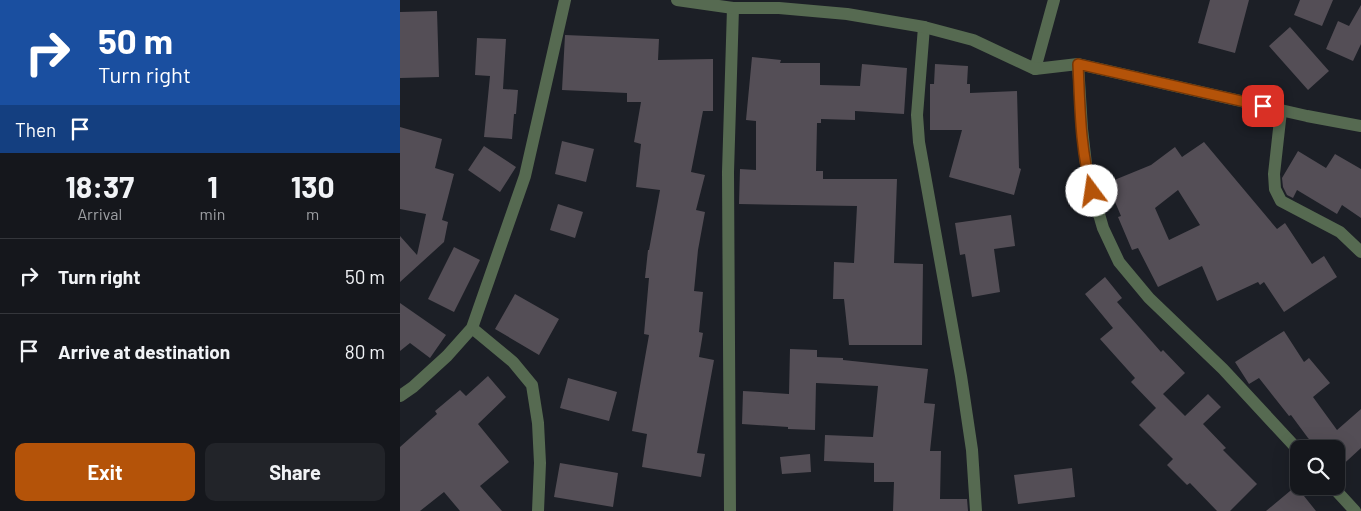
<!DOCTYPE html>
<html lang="en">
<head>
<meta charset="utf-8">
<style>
	:root { --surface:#15171c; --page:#222429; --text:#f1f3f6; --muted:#9d9fa3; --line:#34363b; --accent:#b45309 }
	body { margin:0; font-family:Barlow,sans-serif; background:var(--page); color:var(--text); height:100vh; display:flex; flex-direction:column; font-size:19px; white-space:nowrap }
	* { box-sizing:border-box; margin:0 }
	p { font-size:16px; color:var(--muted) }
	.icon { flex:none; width:28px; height:28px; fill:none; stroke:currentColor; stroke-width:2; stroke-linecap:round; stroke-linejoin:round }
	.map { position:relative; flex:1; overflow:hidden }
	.side { display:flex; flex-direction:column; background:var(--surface); width:400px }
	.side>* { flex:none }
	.top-card { background:#1a4fa0; color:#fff; overflow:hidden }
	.buttons { position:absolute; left:890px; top:440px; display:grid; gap:10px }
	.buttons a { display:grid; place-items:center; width:55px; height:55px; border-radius:10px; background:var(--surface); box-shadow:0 5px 20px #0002,0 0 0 1px var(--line); font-size:25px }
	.pin { position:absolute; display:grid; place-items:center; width:42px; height:42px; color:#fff; margin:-21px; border-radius:10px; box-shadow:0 2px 8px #0006 }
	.me { position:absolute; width:55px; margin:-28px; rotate:346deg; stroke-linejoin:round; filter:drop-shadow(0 0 4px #0008) }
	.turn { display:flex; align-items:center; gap:18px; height:105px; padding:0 15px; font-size:22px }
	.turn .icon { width:65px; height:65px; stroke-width:2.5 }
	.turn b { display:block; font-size:35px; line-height:42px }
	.then { display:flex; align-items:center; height:48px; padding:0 15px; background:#0003; gap:10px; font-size:19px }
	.eta { display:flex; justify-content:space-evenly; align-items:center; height:85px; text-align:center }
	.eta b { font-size:30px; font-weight:700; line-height:35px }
	.action { display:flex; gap:10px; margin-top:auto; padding:10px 15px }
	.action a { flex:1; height:58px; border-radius:10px; background:var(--accent); color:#fff; font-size:20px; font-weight:700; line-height:58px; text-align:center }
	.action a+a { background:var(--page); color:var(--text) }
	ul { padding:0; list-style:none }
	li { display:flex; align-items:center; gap:15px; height:75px; padding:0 15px; border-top:1px solid var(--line) }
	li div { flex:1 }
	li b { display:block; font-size:19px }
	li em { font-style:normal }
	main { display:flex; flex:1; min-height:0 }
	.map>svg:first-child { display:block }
	.building { fill:#544e56; fill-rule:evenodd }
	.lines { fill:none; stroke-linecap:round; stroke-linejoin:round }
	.minor { stroke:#566a51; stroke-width:12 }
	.tertiary { stroke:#566a51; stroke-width:12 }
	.route-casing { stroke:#753606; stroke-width:12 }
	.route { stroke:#b45309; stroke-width:9 }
</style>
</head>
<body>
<main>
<section class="side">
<div class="top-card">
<div class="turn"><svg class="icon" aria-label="right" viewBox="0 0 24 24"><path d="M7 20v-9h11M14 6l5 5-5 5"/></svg><div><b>50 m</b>Turn right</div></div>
<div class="then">Then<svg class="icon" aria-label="arrive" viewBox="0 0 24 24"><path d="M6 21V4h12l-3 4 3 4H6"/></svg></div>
</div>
<div class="eta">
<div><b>18:37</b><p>Arrival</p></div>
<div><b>1</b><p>min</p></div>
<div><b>130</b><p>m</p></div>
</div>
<ul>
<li><svg class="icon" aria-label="right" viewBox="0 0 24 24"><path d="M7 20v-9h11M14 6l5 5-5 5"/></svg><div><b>Turn right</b></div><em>50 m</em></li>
<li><svg class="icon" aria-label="arrive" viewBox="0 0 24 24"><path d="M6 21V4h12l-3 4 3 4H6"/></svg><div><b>Arrive at destination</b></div><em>80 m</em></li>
</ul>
<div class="action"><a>Exit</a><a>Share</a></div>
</section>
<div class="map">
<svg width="961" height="511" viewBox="0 0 961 511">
	<rect width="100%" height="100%" fill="#1c1f26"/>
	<!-- building -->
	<path class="building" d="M810,0H849L835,53L798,43Z
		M900,0H933L922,26L894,15Z
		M961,5V44L953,61L926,49L938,21L949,26Z
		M37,11L39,77L0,78V12Z
		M890,27L929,71L908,90L869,46Z
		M165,35L259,39L258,60L313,59V111H303L291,172L305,175L296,210L305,212L298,250L294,291L303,292L299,332L303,333L299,357L314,360L297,453L305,454L301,477L242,467L247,434L232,431L249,335L244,334L249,278H245L248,250H249L260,190L236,187L241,144L234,142L241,102H227V93L162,90Z
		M77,38L106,39L103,89L118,90L116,114H114L112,139L84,137L90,76L75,75Z
		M352,57L381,60L380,63H420V85L460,86L462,64L507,68L504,114L455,111V120L421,119V123H417L416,171H423V179H497L494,263L523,264L522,345H449L444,299H433L434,262L454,263L457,206L339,204L340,169L356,170V121L346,120Z
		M535,64L568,66L567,84H570V93L617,91L619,168L621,169L614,195L549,177L562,130H530V84H534Z
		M0,127L42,139L35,168L54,174L42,220L48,222L44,242L0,282V236L17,255L26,214L0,209Z
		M162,141L194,149L186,182L155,174Z
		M804,142L877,229L885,223L912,264L924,256L937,277L884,312L864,282L860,285L858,282L817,301L802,266L758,287L738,248L732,250L718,217L721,216L707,183L751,165L775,147L782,157ZM778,190L800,225L769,240L755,208Z
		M84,146L116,167L100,192L68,170Z
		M898,151L926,168L935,154L961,169V218L942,205L937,214L897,190L893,198L887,195L883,187L882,178Z
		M158,204L183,212L175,238L150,230Z
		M611,215L615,246L594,249L600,292L572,297L565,254L560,255L555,223Z
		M54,247L80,260L54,312L28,299Z
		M705,277L722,298L717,302L761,352L763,350L785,373L763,394L785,416L808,394L821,407L803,424L826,448L823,450L857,484L830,511H817L790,483L787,485L767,465L773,459L739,425L756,408L731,382L735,378L700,339L713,328L685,294Z
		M115,294L159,319L139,355L95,329Z
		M0,303L46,335L30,358L10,343L0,351Z
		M884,331L904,362L909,358L930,383L913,397L937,430L961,409V448L936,471V449H919L908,438L891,415L889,416L859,378L849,384L835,362Z
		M390,349L417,350V357L443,358V360L528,369L524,403L535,404L530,451H541L540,499H567L568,511H493L494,482H474V463L424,461L425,435L473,437L478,386L416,383L415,430L388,429V427L342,424L343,391L389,394Z
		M88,376L106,397L78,424L109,462L80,486L102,511H60L44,492L20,511H0V447L37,414L35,411L60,390L66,396Z
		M168,378L217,392L209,421L160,408Z
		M410,454L411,472L382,474L380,457Z
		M160,463L218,473L213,507L154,497Z
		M672,468L675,497L618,504L614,475Z
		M896,486L916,511H866Z"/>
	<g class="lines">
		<!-- minor -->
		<path class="minor" d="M524,27L517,115L519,142L561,376L572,450L576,511
			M678,64L682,129L687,173L703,228L719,262L749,298L823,369L899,451
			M635,69L654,0
			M881,111L874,174L875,189L881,201L940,232L961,252
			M72,328L113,362L132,385L138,423L140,463L138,511
			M0,396L13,387L47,356L72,328L125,176L165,0
			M932,486L955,511
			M330,511L328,172L333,8"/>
		<!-- tertiary -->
		<path class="tertiary" d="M277,0L333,8H379L447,14L524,27L573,40L635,69L678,64L907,116L961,126"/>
	</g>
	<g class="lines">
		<!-- route casing -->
		<g class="route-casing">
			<path id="route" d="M692,191C680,150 680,106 678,64L863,106"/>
		</g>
		<!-- route -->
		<use href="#route" class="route"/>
	</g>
</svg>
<div class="buttons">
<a><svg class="icon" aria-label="search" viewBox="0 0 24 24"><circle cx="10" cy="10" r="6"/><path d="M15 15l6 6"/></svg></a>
</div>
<div class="pin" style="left:863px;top:106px;background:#d93025"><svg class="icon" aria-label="arrive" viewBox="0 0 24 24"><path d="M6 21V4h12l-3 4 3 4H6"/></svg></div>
<svg class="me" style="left:692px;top:191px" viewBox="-20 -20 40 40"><circle r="19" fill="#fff"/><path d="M0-13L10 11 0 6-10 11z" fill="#b45309"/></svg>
</div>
</main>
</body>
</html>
